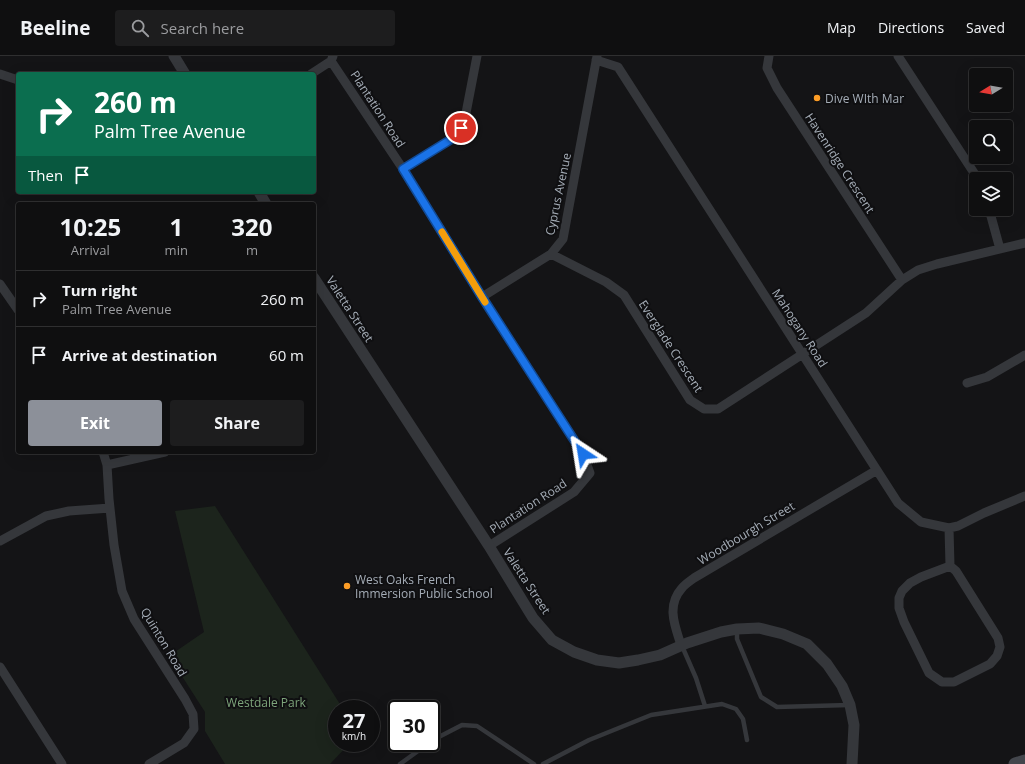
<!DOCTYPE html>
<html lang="en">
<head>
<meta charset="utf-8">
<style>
	:root { --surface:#0f0f10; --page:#1d1d1e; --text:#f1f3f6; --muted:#9b9c9f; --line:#2f2f30; --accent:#8c9099 }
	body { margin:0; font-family:"Open Sans",sans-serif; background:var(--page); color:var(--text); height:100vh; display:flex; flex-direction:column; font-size:15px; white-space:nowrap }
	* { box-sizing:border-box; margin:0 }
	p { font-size:13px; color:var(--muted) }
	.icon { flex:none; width:22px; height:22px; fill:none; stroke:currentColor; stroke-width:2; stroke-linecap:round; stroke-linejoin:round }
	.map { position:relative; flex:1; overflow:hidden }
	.side { position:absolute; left:16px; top:146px; width:300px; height:252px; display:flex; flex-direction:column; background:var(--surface); border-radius:4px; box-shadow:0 4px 16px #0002,0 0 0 1px var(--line) }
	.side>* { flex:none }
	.guide { position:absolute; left:16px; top:16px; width:300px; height:122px; border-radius:4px; box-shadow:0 4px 16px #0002,0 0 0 1px var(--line); background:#0b6e4f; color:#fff; overflow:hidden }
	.needle { width:26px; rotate:259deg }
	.tools { position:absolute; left:969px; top:12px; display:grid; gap:8px }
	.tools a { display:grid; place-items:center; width:44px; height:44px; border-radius:4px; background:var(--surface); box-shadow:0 4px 16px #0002,0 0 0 1px var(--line); font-size:20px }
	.speed { position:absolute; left:328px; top:644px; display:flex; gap:8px; font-size:20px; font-weight:700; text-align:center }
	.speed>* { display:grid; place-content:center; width:52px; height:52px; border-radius:50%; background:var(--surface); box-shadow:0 4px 16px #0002,0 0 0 1px var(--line); line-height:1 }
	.speed small { font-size:10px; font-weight:400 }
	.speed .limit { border:2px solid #111; border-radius:6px; background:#fff; color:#111 }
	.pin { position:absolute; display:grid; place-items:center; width:34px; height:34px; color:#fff; margin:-17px; border:2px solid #fff; border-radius:50%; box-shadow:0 1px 4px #0007 }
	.me { position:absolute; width:44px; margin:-22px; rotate:327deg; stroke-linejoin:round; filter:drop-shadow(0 0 3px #0008) }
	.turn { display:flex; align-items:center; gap:14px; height:84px; padding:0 12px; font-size:18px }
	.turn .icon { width:52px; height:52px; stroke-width:2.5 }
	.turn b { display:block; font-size:28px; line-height:34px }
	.then { display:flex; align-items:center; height:38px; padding:0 12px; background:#0003; gap:8px; font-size:15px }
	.eta { display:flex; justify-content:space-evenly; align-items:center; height:68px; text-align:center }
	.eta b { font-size:24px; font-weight:700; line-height:28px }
	.button { display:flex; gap:8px; margin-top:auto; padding:8px 12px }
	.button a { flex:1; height:46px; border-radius:4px; background:var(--accent); color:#fff; font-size:16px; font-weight:700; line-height:46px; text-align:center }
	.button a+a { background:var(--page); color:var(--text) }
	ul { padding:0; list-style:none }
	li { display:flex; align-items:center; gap:12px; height:56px; padding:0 12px; border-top:1px solid var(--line) }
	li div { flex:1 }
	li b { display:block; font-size:15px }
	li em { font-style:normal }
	header { display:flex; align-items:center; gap:24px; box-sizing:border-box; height:56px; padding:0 20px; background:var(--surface); border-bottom:1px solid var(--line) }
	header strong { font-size:19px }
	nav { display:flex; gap:22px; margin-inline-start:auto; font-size:14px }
	.search { width:280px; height:36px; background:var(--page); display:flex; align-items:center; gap:10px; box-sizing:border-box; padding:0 14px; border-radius:4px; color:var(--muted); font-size:15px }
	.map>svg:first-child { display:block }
	.green { fill:#1c241c }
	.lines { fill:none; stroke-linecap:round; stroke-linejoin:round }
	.service { stroke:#35373b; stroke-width:4.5 }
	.minor { stroke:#35373b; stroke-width:9 }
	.tertiary { stroke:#35373b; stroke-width:11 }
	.secondary { stroke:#43464c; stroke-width:13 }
	.route-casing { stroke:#114b97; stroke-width:10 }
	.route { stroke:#1a73e8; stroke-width:7 }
	.slow { stroke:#f59e0b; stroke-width:7 }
	.poi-dot { fill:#fd9d26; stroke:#0f0f11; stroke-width:1.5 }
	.labels { text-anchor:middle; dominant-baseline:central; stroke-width:4; stroke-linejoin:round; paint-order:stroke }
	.poi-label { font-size:12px; fill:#a5adb7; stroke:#0f0f11; text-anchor:start }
	.street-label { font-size:12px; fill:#a5adb7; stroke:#0f0f11 }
	.park-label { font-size:12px; fill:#7da47b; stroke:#0f0f11 }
</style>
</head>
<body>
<header>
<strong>Beeline</strong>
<div class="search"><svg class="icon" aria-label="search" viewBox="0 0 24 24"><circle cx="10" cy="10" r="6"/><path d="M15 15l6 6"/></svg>Search here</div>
<nav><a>Map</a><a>Directions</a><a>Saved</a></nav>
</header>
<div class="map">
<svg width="1025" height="708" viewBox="0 0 1025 708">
	<rect width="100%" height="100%" fill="#141416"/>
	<!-- green -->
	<path class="green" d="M215,450L343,653H337V687H350L330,708H225L205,675V656L169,600L204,576L175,455Z"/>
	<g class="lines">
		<!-- service -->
		<path class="service" d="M737,573V583L761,641L777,651L849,649
			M682,590L696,622L705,650
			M431,685L462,669L477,670L534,708
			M400,708L429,687
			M543,708L589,684L651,659L722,648L736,653L743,663L747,684"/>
		<!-- minor -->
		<path class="minor" d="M769,0L767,12L777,32L902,224
			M898,0L978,123
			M596,4L618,11L898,447L921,466L949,472L958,470L984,457L1025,440
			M331,5L403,113L482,241L583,398L590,417L574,436L489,490
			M0,18L18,24
			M311,18L331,5L333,0
			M403,113L450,84L461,72L466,57L477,0
			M989,153L1000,193
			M551,198L606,226L624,239L690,344L704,353H718L866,257L902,224L918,214L937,208L1025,187
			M0,228L18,254
			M482,241L551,198L563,183L597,0
			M967,327L987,321L1025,299
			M103,396L107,409L109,443L114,489L122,535L134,563L185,643L193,658L194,673L184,687L149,708
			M107,409L165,396
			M949,472L950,510L956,515L998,582L1000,591L997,600L990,608L954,626H942L929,617L904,566L899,552V542L902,535L910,527L921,521L950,510
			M0,485L46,460L69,455L110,452
			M681,589C675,570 666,550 682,532C685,528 690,525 694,522L877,414
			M0,611L62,708"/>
		<!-- tertiary -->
		<path class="tertiary" d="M174,0L185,18
			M259,136L266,148
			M314,222L489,490L533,562L552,584L574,596L597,604L619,607L638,604L660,599L687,587L721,576L737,573L759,572L783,578L807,588L827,608L842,630L850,649L854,669L852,708"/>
		<!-- secondary -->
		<path class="secondary" d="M1015,708L1025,705"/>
	</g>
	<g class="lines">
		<!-- route casing -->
		<g class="route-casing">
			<path id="route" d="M461,72L450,84L403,113L482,241L583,398"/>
		</g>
		<!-- route -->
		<use href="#route" class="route"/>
		<!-- slow -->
		<path class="slow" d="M442,176L485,246"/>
	</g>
	<!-- markers -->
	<g class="poi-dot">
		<circle cx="817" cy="42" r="4"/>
		<circle cx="347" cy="530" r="4"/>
	</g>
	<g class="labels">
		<!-- poi labels -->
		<g class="poi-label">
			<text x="825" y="42">Dive WIth Mar</text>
			<text x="355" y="523">West Oaks French<tspan x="355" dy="14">Immersion Public School</tspan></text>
		</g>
		<!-- street labels -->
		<g class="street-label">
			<text transform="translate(378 53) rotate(57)">Plantation Road</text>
			<text transform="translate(840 107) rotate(57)">Havenridge Crescent</text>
			<text transform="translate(558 138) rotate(-78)">Cyprus Avenue</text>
			<text transform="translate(350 253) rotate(57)">Valetta Street</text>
			<text transform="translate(800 272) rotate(57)">Mahogany Road</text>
			<text transform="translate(671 290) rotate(57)">Everglade Crescent</text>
			<text transform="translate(528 450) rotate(-33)">Plantation Road</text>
			<text transform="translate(746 477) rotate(-31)">Woodbourgh Street</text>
			<text transform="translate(527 525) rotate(57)">Valetta Street</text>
			<text transform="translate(164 586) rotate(59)">Quinton Road</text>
		</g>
		<!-- park labels -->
		<g class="park-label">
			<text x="266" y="646">Westdale Park</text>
		</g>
	</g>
</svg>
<div class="tools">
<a><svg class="needle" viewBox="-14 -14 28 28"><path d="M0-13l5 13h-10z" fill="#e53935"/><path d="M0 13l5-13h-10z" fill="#9b9c9f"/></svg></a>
<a><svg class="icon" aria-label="search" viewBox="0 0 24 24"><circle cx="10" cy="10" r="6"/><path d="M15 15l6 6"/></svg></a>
<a><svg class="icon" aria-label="layers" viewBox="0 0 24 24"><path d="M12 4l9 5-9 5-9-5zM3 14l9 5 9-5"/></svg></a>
</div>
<div class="speed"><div>27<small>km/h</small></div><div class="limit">30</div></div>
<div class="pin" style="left:461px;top:72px;background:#d93025"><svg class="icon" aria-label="arrive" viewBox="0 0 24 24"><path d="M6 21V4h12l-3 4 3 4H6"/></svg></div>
<svg class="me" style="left:583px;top:398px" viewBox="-20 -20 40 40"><path d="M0-17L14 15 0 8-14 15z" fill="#1a73e8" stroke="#fff" stroke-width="4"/></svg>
<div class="guide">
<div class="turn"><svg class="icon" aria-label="right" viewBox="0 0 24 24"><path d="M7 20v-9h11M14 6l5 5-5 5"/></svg><div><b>260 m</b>Palm Tree Avenue</div></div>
<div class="then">Then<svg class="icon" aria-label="arrive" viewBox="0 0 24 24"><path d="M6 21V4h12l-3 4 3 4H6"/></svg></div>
</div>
<section class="side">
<div class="eta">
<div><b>10:25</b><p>Arrival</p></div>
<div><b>1</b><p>min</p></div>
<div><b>320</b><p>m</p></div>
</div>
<ul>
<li><svg class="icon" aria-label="right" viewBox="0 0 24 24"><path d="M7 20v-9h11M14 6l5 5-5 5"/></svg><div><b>Turn right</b><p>Palm Tree Avenue</p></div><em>260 m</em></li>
<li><svg class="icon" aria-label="arrive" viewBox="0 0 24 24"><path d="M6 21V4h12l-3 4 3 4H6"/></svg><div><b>Arrive at destination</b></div><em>60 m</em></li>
</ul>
<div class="button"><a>Exit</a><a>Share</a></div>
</section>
</div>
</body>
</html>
